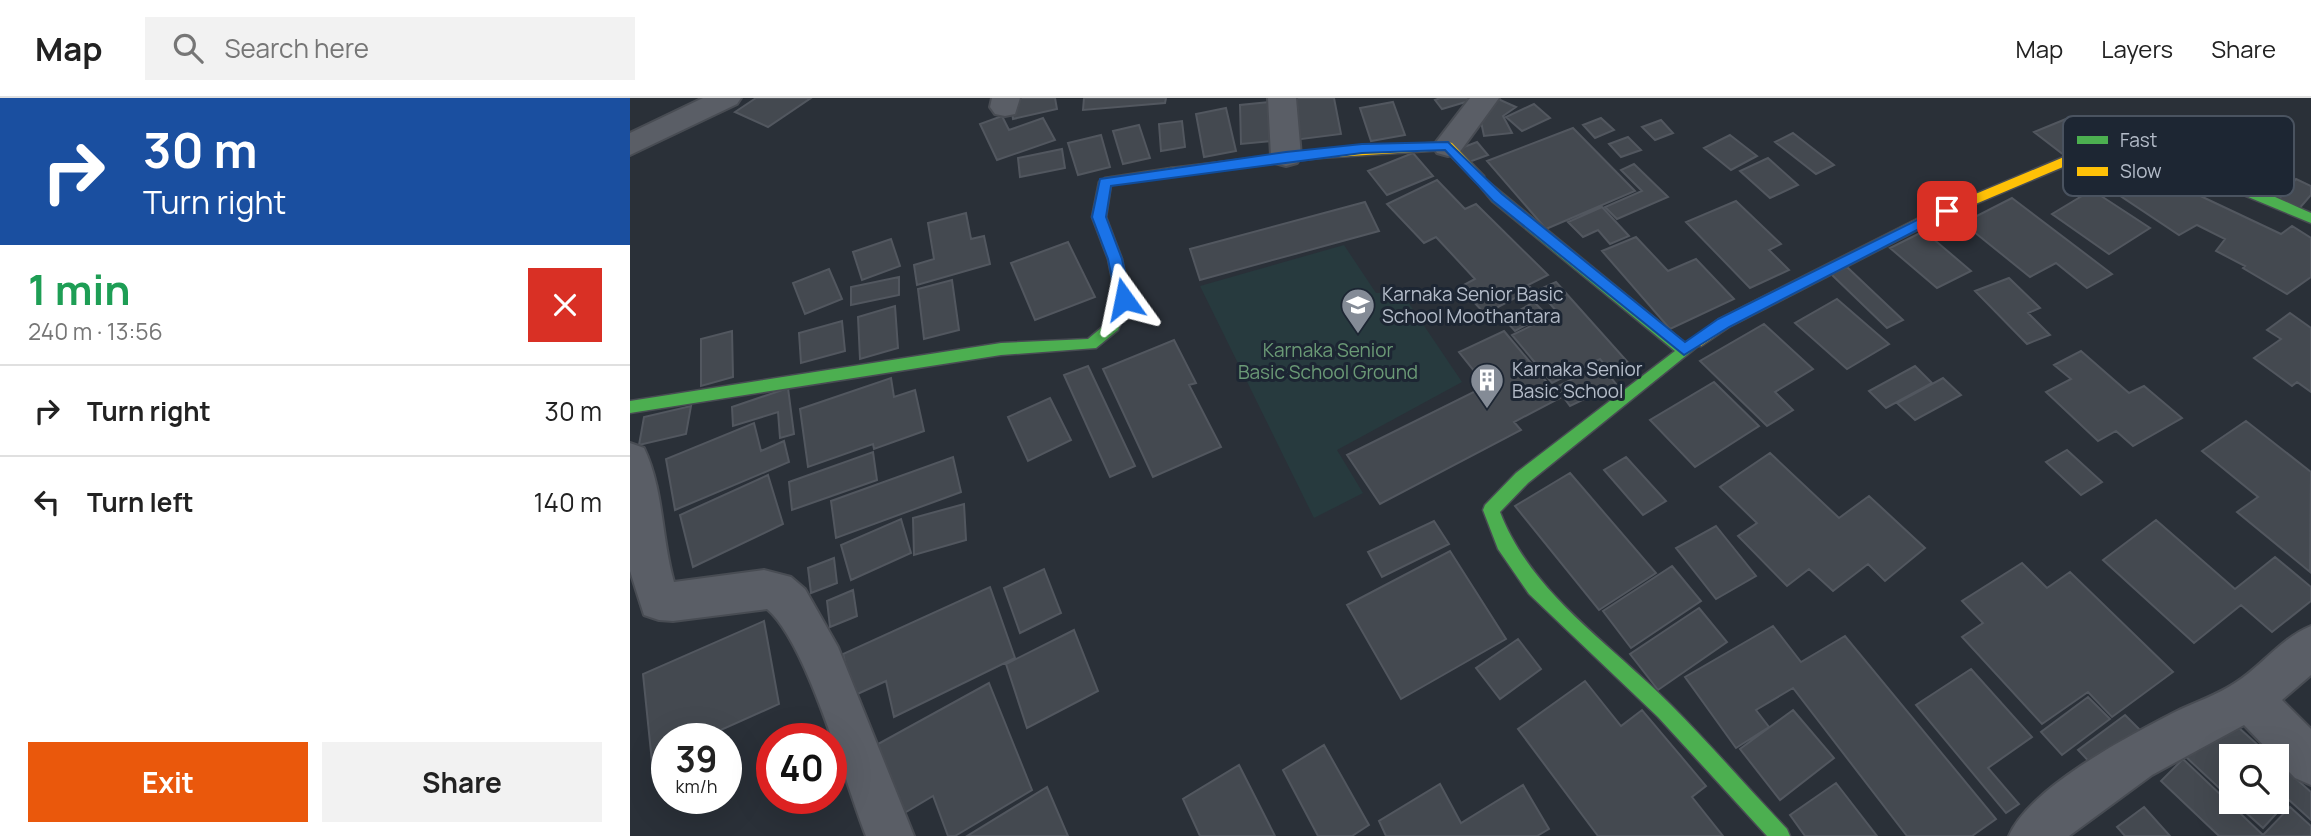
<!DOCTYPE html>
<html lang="en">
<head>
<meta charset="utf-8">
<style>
	:root { --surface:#fff; --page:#f2f2f2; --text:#222; --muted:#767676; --line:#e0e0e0; --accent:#ea580c }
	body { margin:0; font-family:Manrope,sans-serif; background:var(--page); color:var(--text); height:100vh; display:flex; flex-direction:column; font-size:26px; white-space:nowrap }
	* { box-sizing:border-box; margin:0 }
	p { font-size:23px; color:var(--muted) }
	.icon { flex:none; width:38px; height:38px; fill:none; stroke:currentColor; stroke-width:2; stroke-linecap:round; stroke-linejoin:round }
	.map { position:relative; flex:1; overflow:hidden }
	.details { display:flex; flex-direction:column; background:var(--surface); width:630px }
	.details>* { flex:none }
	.hud { background:#1a4fa0; color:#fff; overflow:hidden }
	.buttons { position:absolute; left:1589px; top:646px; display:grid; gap:14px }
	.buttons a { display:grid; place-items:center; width:70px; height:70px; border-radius:0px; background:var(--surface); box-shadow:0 7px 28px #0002; font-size:35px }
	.speed { position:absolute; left:21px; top:625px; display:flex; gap:14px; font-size:35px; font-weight:700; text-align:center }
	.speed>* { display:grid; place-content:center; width:91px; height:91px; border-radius:50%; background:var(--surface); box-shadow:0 7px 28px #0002; line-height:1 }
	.speed small { font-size:18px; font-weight:400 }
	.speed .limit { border:10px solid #d22; background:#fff; color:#111 }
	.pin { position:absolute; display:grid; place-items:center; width:60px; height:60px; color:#fff; margin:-30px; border-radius:14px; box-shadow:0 4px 10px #0006 }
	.me { position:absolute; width:77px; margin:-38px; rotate:348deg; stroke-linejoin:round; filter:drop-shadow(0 0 5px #0008) }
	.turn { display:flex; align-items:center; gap:24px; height:147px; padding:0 28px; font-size:32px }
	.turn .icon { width:91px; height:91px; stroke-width:2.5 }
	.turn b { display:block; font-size:49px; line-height:60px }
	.round { display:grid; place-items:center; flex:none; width:74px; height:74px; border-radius:0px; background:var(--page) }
	.overview { display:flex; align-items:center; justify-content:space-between; height:119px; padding:0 28px }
	h1 { font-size:42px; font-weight:700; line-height:52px; color:#1e9e55 }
	.button { display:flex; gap:14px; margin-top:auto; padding:14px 28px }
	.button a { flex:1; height:80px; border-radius:0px; background:var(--accent); color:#fff; font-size:28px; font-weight:700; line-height:80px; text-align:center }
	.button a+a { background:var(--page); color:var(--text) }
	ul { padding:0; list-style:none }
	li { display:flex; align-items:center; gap:21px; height:91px; padding:0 28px; border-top:2px solid var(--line) }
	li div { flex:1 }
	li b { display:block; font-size:26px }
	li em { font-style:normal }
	header { display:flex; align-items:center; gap:42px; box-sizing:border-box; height:98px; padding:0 35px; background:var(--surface); border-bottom:2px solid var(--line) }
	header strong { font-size:33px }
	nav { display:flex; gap:38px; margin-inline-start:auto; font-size:24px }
	.search { width:490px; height:63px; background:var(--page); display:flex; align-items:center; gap:18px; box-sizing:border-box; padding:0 24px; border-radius:0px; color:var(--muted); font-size:26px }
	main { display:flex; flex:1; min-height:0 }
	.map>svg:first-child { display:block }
	.green { fill:#273a3e }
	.building { fill:#444950; stroke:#52575f; stroke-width:2 }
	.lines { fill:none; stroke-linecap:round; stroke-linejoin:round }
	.street-casing { stroke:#484c53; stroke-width:4 }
	.fast-casing { stroke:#484c53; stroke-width:3 }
	.slow-casing { stroke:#484c53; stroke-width:3 }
	.street { fill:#5a5e66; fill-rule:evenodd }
	.fast { fill:#4caf50; fill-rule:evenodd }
	.slow { fill:#ffc107; fill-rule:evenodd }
	.route { fill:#1a73e8; stroke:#114b97; stroke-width:2 }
	.labels { text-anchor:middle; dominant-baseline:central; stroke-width:6; stroke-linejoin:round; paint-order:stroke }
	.poi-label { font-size:19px; fill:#b4bcc9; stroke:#1d2633; text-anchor:start }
	.park-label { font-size:19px; fill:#6b9a76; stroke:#1d2633 }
	.key { fill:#1d2633; stroke:#4a5360; stroke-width:2 }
	.key-label { font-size:19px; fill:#b4bcc9 }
</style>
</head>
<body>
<header>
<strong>Map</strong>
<div class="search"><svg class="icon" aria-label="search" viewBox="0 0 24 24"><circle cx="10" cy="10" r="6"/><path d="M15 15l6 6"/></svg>Search here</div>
<nav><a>Map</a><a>Layers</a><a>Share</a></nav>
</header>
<main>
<section class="details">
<div class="hud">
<div class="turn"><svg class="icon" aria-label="right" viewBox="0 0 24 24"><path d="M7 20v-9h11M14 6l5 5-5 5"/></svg><div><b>30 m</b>Turn right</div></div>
</div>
<div class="overview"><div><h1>1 min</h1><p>240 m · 13:56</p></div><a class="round" style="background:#d93025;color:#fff"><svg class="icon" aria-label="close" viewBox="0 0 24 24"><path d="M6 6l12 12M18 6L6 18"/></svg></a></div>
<ul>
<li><svg class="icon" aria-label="right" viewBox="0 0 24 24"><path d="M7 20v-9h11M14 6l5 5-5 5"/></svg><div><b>Turn right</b></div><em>30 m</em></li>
<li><svg class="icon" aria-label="left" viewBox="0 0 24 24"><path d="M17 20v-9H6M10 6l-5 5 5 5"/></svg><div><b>Turn left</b></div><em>140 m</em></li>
</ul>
<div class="button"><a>Exit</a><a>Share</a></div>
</section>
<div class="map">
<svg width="1681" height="738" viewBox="0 0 1681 738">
	<rect width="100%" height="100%" fill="#2a3038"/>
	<!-- green -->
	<path class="green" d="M714,147L746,195H772L832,284L707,352L733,395L684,420L570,188Z"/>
	<!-- building -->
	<path class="building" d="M126,0H181L138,29L105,14Z
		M380,0H425L427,11L383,21Z
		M454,0H536L535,5L453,12Z
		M659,0H704L711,36L664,42Z
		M810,0H849L812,11L805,2Z
		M866,0L886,9L873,18L882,35L854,38L850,19Z
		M649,3L651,42L611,46L610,7Z
		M763,4L775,37L741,43L730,10Z
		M904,6L920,20L892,33L876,19Z
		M596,10L606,53L574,59L566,16Z
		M372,18L379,32L413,20L425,42L367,62L350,26Z
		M971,20L984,32L965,40L953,27Z
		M1436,21L1467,44L1434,57L1404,34Z
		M1031,22L1043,35L1025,42L1012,29Z
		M552,23L555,49L531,53L529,26Z
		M509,27L520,60L493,66L483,33Z
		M943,30L1005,93L916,131L857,63Z
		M1163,35L1204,67L1186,76L1145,44Z
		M471,37L480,69L448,77L438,45Z
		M1100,37L1127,58L1101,72L1074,50Z
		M998,39L1011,52L991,59L979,46Z
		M847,44L858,57L836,65L826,52Z
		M432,51L435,70L390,79L388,60Z
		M783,55L803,78L757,97L738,73Z
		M1138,60L1168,87L1140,100L1110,73Z
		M1004,66L1038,99L987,121L975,109L1012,93L991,72Z
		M1509,69L1651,136L1662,128L1681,140V179L1657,196L1613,170L1615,168L1586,153L1595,141L1567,127L1549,137L1474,87Z
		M1666,81L1681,88V97L1668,112L1648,102Z
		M807,82L835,111L846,106L918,177L898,187L902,191L855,216L830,189L845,181L806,139L794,145L757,106Z
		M1462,92L1520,130L1479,156L1422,116Z
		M1382,100L1482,176L1457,190L1426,165L1400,179L1333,125Z
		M1106,103L1151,146L1139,152L1159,172L1120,190L1056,124Z
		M735,104L749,133L570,182L560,151Z
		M972,109L999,138L980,146L968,132L953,139L938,124Z
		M336,115L341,141L354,138L360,166L287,187L284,167L304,161L298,125Z
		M1294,133L1341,173L1307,190L1260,150Z
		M1006,139L1038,173L1066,161L1104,201L1040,231L972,153Z
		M261,141L270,168L232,182L223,154Z
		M438,144L465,199L405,222L381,165Z
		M1217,169L1273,222L1257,230L1201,176Z
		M199,171L212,201L175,216L163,185Z
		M269,179V197L221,207V189Z
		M1379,180L1410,210L1398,215L1420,237L1397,246L1345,193Z
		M322,182L329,232L294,241L288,191Z
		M926,184L1002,269L984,278L970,261L922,285L882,237L928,215L908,192Z
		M1207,201L1259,246L1217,271L1165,225Z
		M904,204L916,216L885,233L874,221Z
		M265,208L268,250L230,261L228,219Z
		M1660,215L1681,230V294L1667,284L1662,288L1624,260L1651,241L1637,232Z
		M212,223L215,253L171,265L169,235Z
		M1134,226L1183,271L1145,294L1163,312L1137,328L1070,263Z
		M102,233L103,279L71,288V241Z
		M874,233L930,300L884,324L891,332L750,406L717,357L856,288L829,254Z
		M544,242L566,285L559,287L591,349L523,379L473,271Z
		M1451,253L1499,295L1514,288L1552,320L1503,348L1486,333L1468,343L1416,294L1441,281L1424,267Z
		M971,267L986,286L940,308L926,289Z
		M458,268L505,368L480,379L434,277Z
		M1285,268L1302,285L1256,310L1239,293Z
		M261,280L264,299L285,292L294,333L244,351L243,346L178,369L170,311Z
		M1313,280L1331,297L1285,322L1267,305Z
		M1084,284L1129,328L1065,369L1020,322Z
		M158,290L164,336L150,340L148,314L103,328L102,309Z
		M420,300L441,342L398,363L378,319Z
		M61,308L56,336L9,347L14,319Z
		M1616,323L1681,374L1680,474L1607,414L1628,399L1572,353Z
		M124,325L131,353L154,343L159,364L45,412L36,361Z
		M1437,352L1472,384L1451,397L1416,364Z
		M243,354L247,382L162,412L159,384Z
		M1140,355L1209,420L1239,398L1295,450L1255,483L1238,466L1203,493L1179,471L1157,488L1108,438L1127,425L1090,389Z
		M323,359L331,394L206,440L201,403Z
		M996,359L1036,403L1013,417L974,372Z
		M940,375L1026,475L969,512L885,408Z
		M138,377L153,426L63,469L50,417Z
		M334,406L336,442L284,457L283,420Z
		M271,421L281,455L221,482L211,447Z
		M1526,422L1605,491L1645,459L1681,489V503L1642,534L1611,507L1564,545L1473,462Z
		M804,423L819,446L752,479L738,454Z
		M1086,428L1126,478L1086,501L1046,450Z
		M820,453L876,541L771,601L717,507Z
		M204,460L207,485L181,495L178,470Z
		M1392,465L1417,490L1440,474L1543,574L1482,619L1458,594L1412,626L1332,539L1353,525L1332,503Z
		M1042,468L1071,503L1001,550L973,513Z
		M414,471L431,515L390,535L374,490Z
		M360,489L385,560L264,619L256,583L223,598L213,556Z
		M223,492L227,518L200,529L197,503Z
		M1069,510L1097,544L1028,592L1000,556Z
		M134,523L149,606L73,640H37V657L22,664L13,576Z
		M1143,528L1171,564L1215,538L1366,721L1342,738H1277L1163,590L1126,612L1139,629L1106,650L1055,579Z
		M444,532L468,593L397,630L376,566Z
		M888,541L911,571L870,601L846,570Z
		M1341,571L1402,639L1358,670L1389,706L1376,715L1286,607Z
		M955,583L991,628L1012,612L1076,688L1062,699L1093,738H968L888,631Z
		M359,585L402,692L325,738H318L303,698L271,717L248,646Z
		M1458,599L1480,621L1432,657L1411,634Z
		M1163,612L1204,660L1150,702L1110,651Z
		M1495,617L1517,639L1470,675L1448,652Z
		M1597,619L1640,658H1601V701L1556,659Z
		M694,647L739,727L722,738H688L653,672Z
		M1553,661L1633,737L1660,709L1681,728V738H1589L1531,683Z
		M1647,664L1681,694V722L1659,702L1633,730L1604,704H1647Z
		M609,667L645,738H570L553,701Z
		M1206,685L1247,738H1175L1160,717Z
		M810,686L831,725L893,687L919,731L907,738H756L749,723Z
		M417,689L438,738H337Z
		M1514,709L1540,738H1495L1487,729Z"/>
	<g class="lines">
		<!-- street casing -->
		<g class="street-casing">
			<path id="street" d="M73,0H111L107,6L0,57V35Z
				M362,0H390L385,16L375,18L365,16L360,9Z
				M638,0H666L671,58L667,65L656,68L645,65L641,58Z
				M840,0H869L829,55L818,58L807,55L803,48Z
				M0,345L14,350C34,392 31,439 44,484L134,472L161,479L175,491L208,549L284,738H236C215,685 177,544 137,511L43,523L29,522L14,517L0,473Z
				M1681,528V577L1652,602L1681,631V687L1665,680L1614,627L1522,677L1439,738H1379C1399,690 1500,637 1547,613C1566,604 1587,597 1605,585C1632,568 1651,540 1681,528Z"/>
		</g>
		<!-- fast casing -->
		<g class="fast-casing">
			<path id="fast" d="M1491,54C1559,57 1620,88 1681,115V125L1558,74L1513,63L1487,61V55Z
				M541,70L545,71V77L481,87L476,119L492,161L500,201L488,232L466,250L371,257L0,315V303L371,245L458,241L477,225L486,201L478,161L462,119L469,84L475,80Z
				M850,77L1055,245L1066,238L1073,244L898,385L870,414C901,495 981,546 1041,607C1081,647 1118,690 1157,731L1160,738H1137L1028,619L899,496L868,451L853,412L855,407L886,375L1045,253L862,103L844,81Z"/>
		</g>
		<!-- slow casing -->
		<g class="slow-casing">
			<path id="slow" d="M818,44L822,45L854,78V84H846L815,52L689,60L541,78L535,74L541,70L689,52Z
				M1491,54L1495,55V61L1440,66L1303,124L1099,229L1071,248H1061L1059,244L1089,221L1293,118L1434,59Z"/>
		</g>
		<!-- street -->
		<use href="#street" class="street"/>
		<!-- fast -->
		<use href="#fast" class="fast"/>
		<!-- slow -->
		<use href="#slow" class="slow"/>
	</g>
	<!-- route -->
	<path class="route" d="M818,44L872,96L1055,244L1088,221L1313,109L1317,108L1324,113L1099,229L1054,257L863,103L815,52L732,55L481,88L476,119L492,161L501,201L494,207L486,201L478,161L462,119L470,81L656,54L732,46Z"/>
	<!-- icons -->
	<defs>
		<g id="school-pin" transform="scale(1.75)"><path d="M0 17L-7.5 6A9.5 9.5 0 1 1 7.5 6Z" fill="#848b96" stroke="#1d2633"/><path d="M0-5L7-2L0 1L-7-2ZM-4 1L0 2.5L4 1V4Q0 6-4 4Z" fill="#fff"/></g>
		<g id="building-pin" transform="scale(1.75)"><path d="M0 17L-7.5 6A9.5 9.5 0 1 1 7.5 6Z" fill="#848b96" stroke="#1d2633"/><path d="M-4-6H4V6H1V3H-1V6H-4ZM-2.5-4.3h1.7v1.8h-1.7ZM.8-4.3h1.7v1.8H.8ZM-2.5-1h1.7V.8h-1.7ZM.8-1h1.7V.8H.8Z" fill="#fff"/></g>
	</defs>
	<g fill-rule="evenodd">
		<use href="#school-pin" x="728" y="207"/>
		<use href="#building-pin" x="857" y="282"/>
	</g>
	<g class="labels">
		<!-- poi labels -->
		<g class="poi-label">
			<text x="752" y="196">Karnaka Senior Basic<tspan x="752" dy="22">School Moothantara</tspan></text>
			<text x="882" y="271">Karnaka Senior<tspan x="882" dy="22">Basic School</tspan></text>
		</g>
		<!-- park labels -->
		<g class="park-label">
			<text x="698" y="252">Karnaka Senior<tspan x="698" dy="22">Basic School Ground</tspan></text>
		</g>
	</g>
	<!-- legend -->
	<rect x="1433" y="18" width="231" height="80" rx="10" class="key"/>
	<rect x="1447" y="38" width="31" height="8" fill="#4caf50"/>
	<rect x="1447" y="69" width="31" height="9" fill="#ffc107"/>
	<g class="key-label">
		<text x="1490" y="49">Fast</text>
		<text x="1490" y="80">Slow</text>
	</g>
</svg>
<div class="buttons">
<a><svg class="icon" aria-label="search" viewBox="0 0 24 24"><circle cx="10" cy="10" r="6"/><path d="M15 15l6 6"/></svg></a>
</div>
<div class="speed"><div>39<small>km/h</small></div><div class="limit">40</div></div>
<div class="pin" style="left:1317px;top:113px;background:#d93025"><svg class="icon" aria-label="arrive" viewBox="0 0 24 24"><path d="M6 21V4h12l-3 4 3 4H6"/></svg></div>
<svg class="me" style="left:494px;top:201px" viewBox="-20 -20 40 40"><path d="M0-17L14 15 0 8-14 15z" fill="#1a73e8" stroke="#fff" stroke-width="4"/></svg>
</div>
</main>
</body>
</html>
